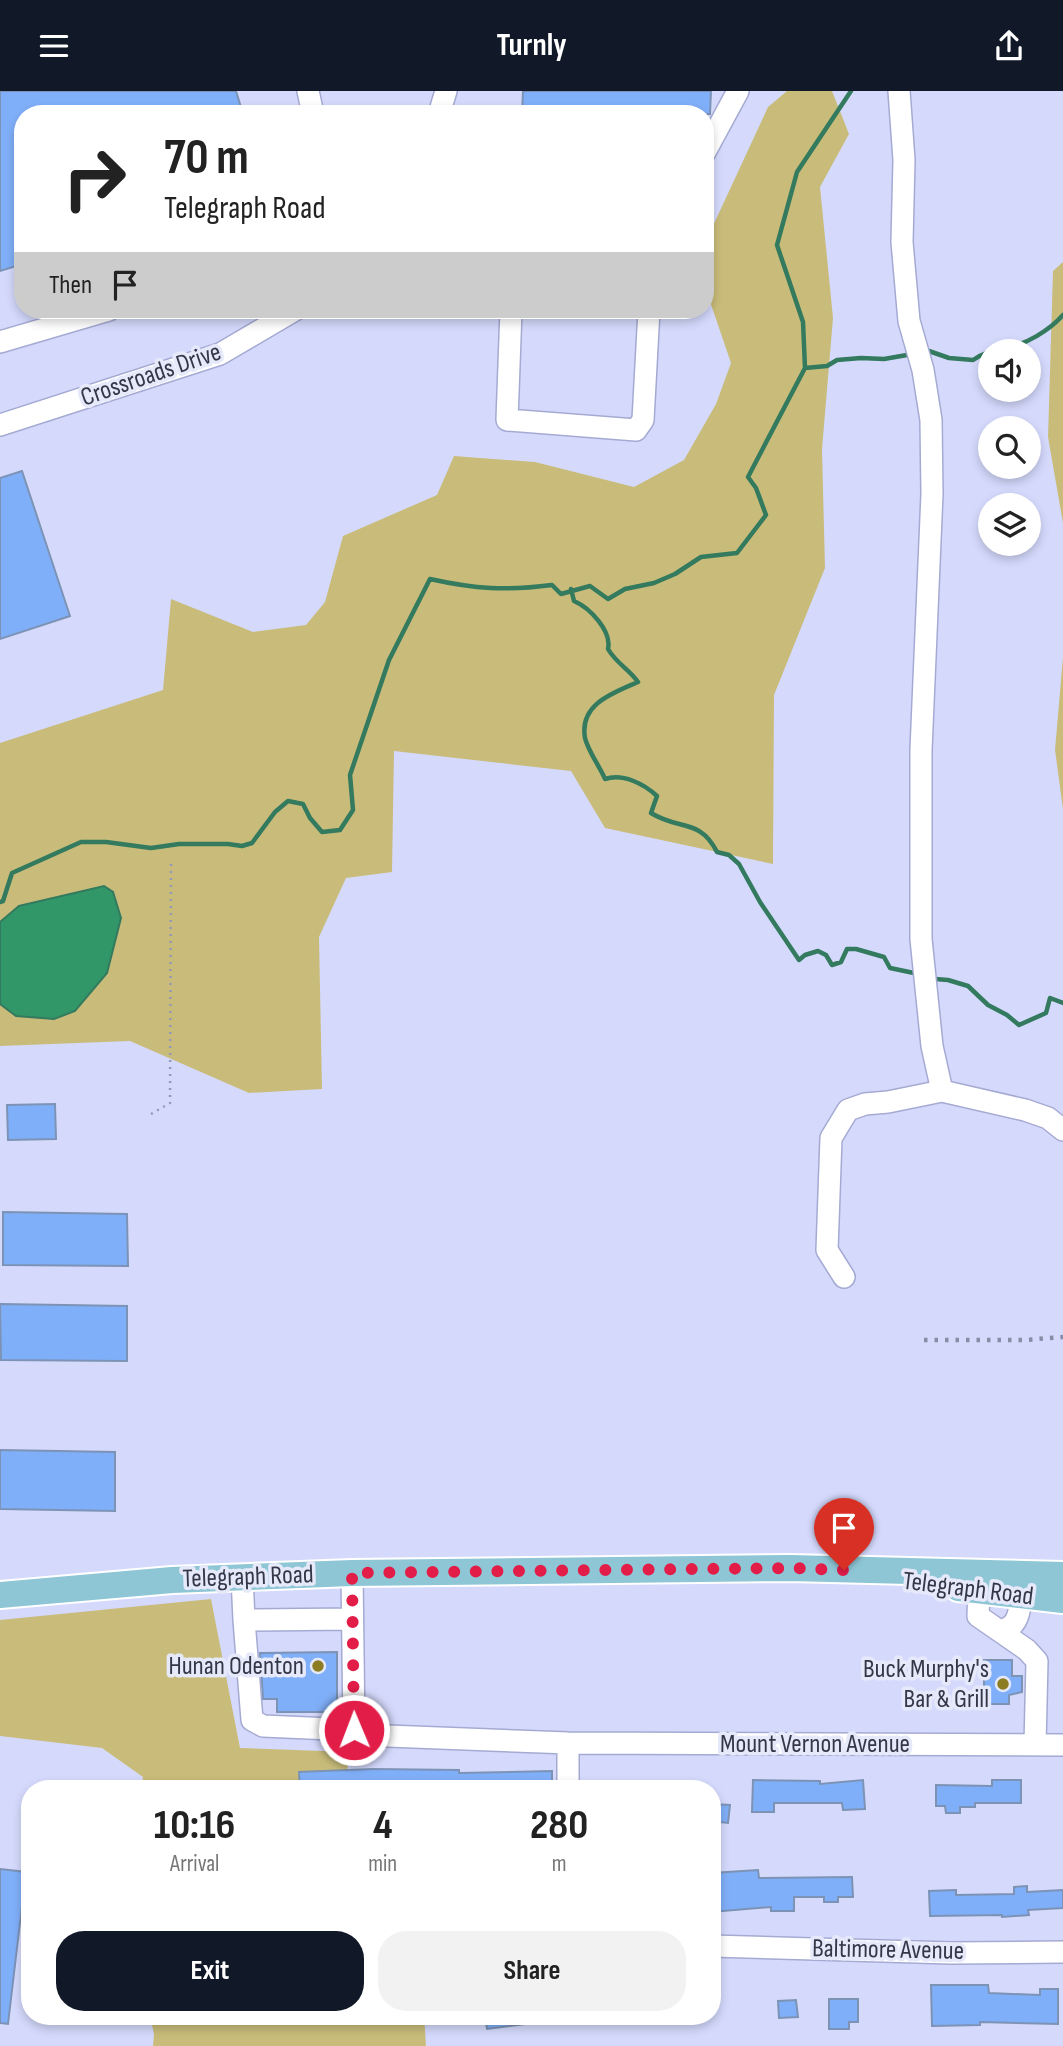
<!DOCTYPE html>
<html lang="en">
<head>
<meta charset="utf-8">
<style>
	:root { --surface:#fff; --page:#f2f2f2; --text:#222; --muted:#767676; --accent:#111827 }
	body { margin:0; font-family:"Sofia Sans Condensed",sans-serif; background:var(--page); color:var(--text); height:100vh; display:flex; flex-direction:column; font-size:26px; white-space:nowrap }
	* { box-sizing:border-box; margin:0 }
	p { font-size:23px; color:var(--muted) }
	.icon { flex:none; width:38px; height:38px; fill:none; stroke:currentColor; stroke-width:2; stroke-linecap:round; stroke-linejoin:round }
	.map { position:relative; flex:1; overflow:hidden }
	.panel { position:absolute; left:21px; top:1689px; width:700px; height:245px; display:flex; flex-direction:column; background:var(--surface); border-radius:28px; box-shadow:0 4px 10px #0003 }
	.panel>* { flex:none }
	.banner { position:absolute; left:14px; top:14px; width:700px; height:214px; border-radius:28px; box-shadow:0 4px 10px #0003; background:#fff; color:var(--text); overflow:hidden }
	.buttons { position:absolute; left:978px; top:248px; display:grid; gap:14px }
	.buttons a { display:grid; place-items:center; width:63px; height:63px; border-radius:50%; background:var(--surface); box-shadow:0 4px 10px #0003; font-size:35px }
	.pin { position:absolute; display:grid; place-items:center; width:60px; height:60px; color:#fff; margin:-72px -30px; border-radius:50% 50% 50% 0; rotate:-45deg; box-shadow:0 0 7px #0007 }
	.pin .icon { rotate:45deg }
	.me { position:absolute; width:77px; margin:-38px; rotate:359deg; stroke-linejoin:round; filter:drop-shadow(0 0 5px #0008) }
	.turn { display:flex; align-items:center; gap:24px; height:147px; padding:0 35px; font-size:32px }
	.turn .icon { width:91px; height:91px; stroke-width:2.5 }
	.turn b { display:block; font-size:49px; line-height:60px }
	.then { display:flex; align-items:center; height:66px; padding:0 35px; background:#0003; gap:14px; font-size:26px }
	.eta { display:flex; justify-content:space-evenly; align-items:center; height:119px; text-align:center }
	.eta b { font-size:42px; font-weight:700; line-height:49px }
	.button { display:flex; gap:14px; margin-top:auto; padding:14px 35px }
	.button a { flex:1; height:80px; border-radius:28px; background:var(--accent); color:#fff; font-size:28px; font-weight:700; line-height:80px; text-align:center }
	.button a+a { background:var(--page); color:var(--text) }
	header { display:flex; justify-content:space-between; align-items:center; height:91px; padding:0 35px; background:var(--accent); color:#fff; font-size:32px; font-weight:700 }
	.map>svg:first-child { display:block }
	.green { fill:#c9bc7a }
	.water { fill:#329768; stroke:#337a5e; stroke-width:2 }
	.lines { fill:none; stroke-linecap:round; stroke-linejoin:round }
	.stream { stroke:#337a5e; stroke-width:4.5 }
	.building { fill:#80aff9; stroke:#7c93b6; stroke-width:2 }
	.minor-casing { stroke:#a5aad3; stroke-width:24 }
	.major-casing { stroke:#fff; stroke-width:30 }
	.path { stroke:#9498b3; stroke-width:2.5; stroke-dasharray:2 5; stroke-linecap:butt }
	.minor { stroke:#fff; stroke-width:21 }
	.major { stroke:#8ec6d6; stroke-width:26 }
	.rail { stroke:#888ca6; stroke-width:4.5; stroke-dasharray:3.5 7; stroke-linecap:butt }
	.route { stroke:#e11d48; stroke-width:12; stroke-dasharray:0 21.6 }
	.poi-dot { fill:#8c7c22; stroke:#e6e9fa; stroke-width:2.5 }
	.labels { text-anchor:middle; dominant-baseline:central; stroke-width:7; stroke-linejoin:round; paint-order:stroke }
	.street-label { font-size:26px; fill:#343747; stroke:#e6e9fa }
	.poi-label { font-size:26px; fill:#343747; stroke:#e6e9fa; text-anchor:end }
</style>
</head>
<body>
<header><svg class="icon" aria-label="menu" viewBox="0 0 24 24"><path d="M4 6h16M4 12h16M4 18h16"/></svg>Turnly<svg class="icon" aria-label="share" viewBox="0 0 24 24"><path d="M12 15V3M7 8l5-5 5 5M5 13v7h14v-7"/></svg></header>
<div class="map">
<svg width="1063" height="1955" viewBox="0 0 1063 1955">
	<rect width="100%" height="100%" fill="#d5dafd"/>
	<!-- green -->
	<path class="green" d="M787,0H832L849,43L820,96L833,227L822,358L825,477L774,604L773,773L605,737L571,680L394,660L392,781L346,787L319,846L322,998L249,1002L130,950L0,955V652L163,599L171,508L253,541L306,534L325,511L343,445L437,404L454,365L535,371L634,396L684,369L716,313L731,272L705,196V152L768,16Z
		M1063,171V432L1048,346L1053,180Z
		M1063,566V718L1055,659Z
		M211,1508L240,1657L351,1661L343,1697L141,1698L143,1686L102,1657L0,1645V1529Z
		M150,1925H424L426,1955H153L154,1943Z"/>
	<!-- water -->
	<path class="water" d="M104,795L113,801L121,827L107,882L75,920L54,928L16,925L0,913V831L19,815Z"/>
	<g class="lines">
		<!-- stream -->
		<path class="stream" d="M926,259L949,267L973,269C984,261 992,261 1005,258C1026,253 1049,240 1063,224
			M805,277L827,275L837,269L861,267L884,268L907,264
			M571,498L574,510C590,517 612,540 608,558C616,572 629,578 638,591C613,602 579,613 585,647C588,660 600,676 605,688C623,682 644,693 657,705L651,722C680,740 700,727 717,761L729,764L739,773L760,811L799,869L805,864L818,860L826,864L832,874L841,871L847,858H856L884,866L890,877L914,882
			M0,811L3,810L12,782L81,751H106L151,757L179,753H228L242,755L252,752L275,721L288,710L303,713L310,727L322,741L340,739L353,719L350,684L389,569L430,488C475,498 506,500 552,494L561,503L590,495L608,508L625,498L654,492L675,483L701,466L737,462L766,424L756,397L748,386L805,277L803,231L777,154L797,81L851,0
			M935,888L948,889L968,895L988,914L1007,924L1019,934L1046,922L1050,907L1063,912"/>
	</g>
	<!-- building -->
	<path class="building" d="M0,0H236L243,23H23V173L0,180Z
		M523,0H711L710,23H522Z
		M22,380L70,525L0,548V387Z
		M55,1013L56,1048L8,1049L7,1014Z
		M3,1121L127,1123L128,1175L3,1174Z
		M0,1213L127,1215V1270L1,1269Z
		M0,1359L115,1361V1420L0,1418Z
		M337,1561V1621H277V1608H263L260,1562Z
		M984,1569H1012V1585H1022V1601L1009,1604V1613H990V1606H984Z
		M373,1678L459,1679V1682L552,1680V1698H300L299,1681Z
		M753,1689L820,1690V1693L863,1689L865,1718L843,1719L842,1712H774V1721H752Z
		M992,1689H1021V1712H975V1716H960V1722H946L945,1715H936V1694L992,1695Z
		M712,1713L730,1714L728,1732L712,1730Z
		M0,1778L26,1781L8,1933L0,1932Z
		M758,1779L759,1787L852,1786L853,1806H838V1811H824V1806H794V1820H771V1816L712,1821V1782Z
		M1027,1795V1801L1063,1799V1817L1028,1819L1029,1824L1002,1826V1824L930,1825L929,1800L956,1799V1804L1014,1803V1796Z
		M931,1894H988L989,1902L1040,1904V1898H1058V1933L980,1931V1934L932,1935Z
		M829,1908H858V1931H849V1938H829Z
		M796,1909L798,1926L779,1927L778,1910Z
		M485,1925H525L526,1933L487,1938Z"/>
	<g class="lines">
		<!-- minor casing -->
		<g class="minor-casing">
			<path id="minor" d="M308,0L313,23
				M899,0L904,69L902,151L909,230L923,279L931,329L932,403L921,659V848L932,955L942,1000
				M439,23L446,0
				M705,61L738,0
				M511,219L507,329L636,339L643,329L649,219
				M0,251L109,219
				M0,334L220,263L295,219
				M844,1186L827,1159L831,1047L848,1019L865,1013L888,1011L942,1000L1025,1019L1048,1027L1063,1039
				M352,1482L354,1639L362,1644L568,1652L1063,1654
				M242,1486L244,1529L352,1528
				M979,1499L978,1525L1027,1559L1037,1570L1035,1654
				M244,1529L252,1629L263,1635L354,1639
				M1000,1540C1019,1536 1019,1521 1022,1504
				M568,1698V1652
				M712,1855L951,1862L1063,1861"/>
		</g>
		<!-- major casing -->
		<g class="major-casing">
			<path id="major" d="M958,1497L1063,1509
				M0,1504L172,1489L352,1482L790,1477L1063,1484"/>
		</g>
		<!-- path -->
		<path class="path" d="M151,1023L170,1012L171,769"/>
		<!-- minor -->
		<use href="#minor" class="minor"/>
		<!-- major -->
		<use href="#major" class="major"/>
		<!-- rail -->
		<path class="rail" d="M924,1249H1025L1063,1246"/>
	</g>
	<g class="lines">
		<!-- route -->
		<path class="route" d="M354,1639L352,1482L790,1477L844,1479"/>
	</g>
	<!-- markers -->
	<g class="poi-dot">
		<circle cx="318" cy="1575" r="7"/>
		<circle cx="1003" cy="1593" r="7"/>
	</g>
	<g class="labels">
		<!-- street labels -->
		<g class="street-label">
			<text transform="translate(151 284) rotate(-19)">Crossroads Drive</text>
			<text transform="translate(248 1486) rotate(-2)">Telegraph Road</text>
			<text transform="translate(968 1498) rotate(7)">Telegraph Road</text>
			<text x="815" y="1653">Mount Vernon Avenue</text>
			<text transform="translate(888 1859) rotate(1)">Baltimore Avenue</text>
		</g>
		<!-- poi labels -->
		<g class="poi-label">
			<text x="304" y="1575">Hunan Odenton</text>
			<text x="989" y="1578">Buck Murphy's<tspan x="989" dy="30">Bar &amp; Grill</tspan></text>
		</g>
	</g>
</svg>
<div class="buttons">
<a><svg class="icon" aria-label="sound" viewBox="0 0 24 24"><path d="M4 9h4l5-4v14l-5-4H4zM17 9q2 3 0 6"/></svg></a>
<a><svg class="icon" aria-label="search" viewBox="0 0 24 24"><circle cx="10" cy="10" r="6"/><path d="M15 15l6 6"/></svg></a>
<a><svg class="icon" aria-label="layers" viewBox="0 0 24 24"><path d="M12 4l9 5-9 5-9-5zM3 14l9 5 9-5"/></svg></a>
</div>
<div class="pin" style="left:844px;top:1479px;background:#d93025"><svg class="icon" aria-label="arrive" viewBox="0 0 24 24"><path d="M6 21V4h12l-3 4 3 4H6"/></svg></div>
<svg class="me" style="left:354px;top:1639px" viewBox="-20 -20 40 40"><circle r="17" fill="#e11d48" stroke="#fff" stroke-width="3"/><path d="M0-11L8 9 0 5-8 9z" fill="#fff"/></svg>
<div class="banner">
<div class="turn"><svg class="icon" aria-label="right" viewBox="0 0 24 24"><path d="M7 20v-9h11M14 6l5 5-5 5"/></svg><div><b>70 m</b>Telegraph Road</div></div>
<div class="then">Then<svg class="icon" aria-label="arrive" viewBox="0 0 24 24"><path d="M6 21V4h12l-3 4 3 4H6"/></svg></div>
</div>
<section class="panel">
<div class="eta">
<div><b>10:16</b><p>Arrival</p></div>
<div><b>4</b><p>min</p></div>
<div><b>280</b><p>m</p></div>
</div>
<div class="button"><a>Exit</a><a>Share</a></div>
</section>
</div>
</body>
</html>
